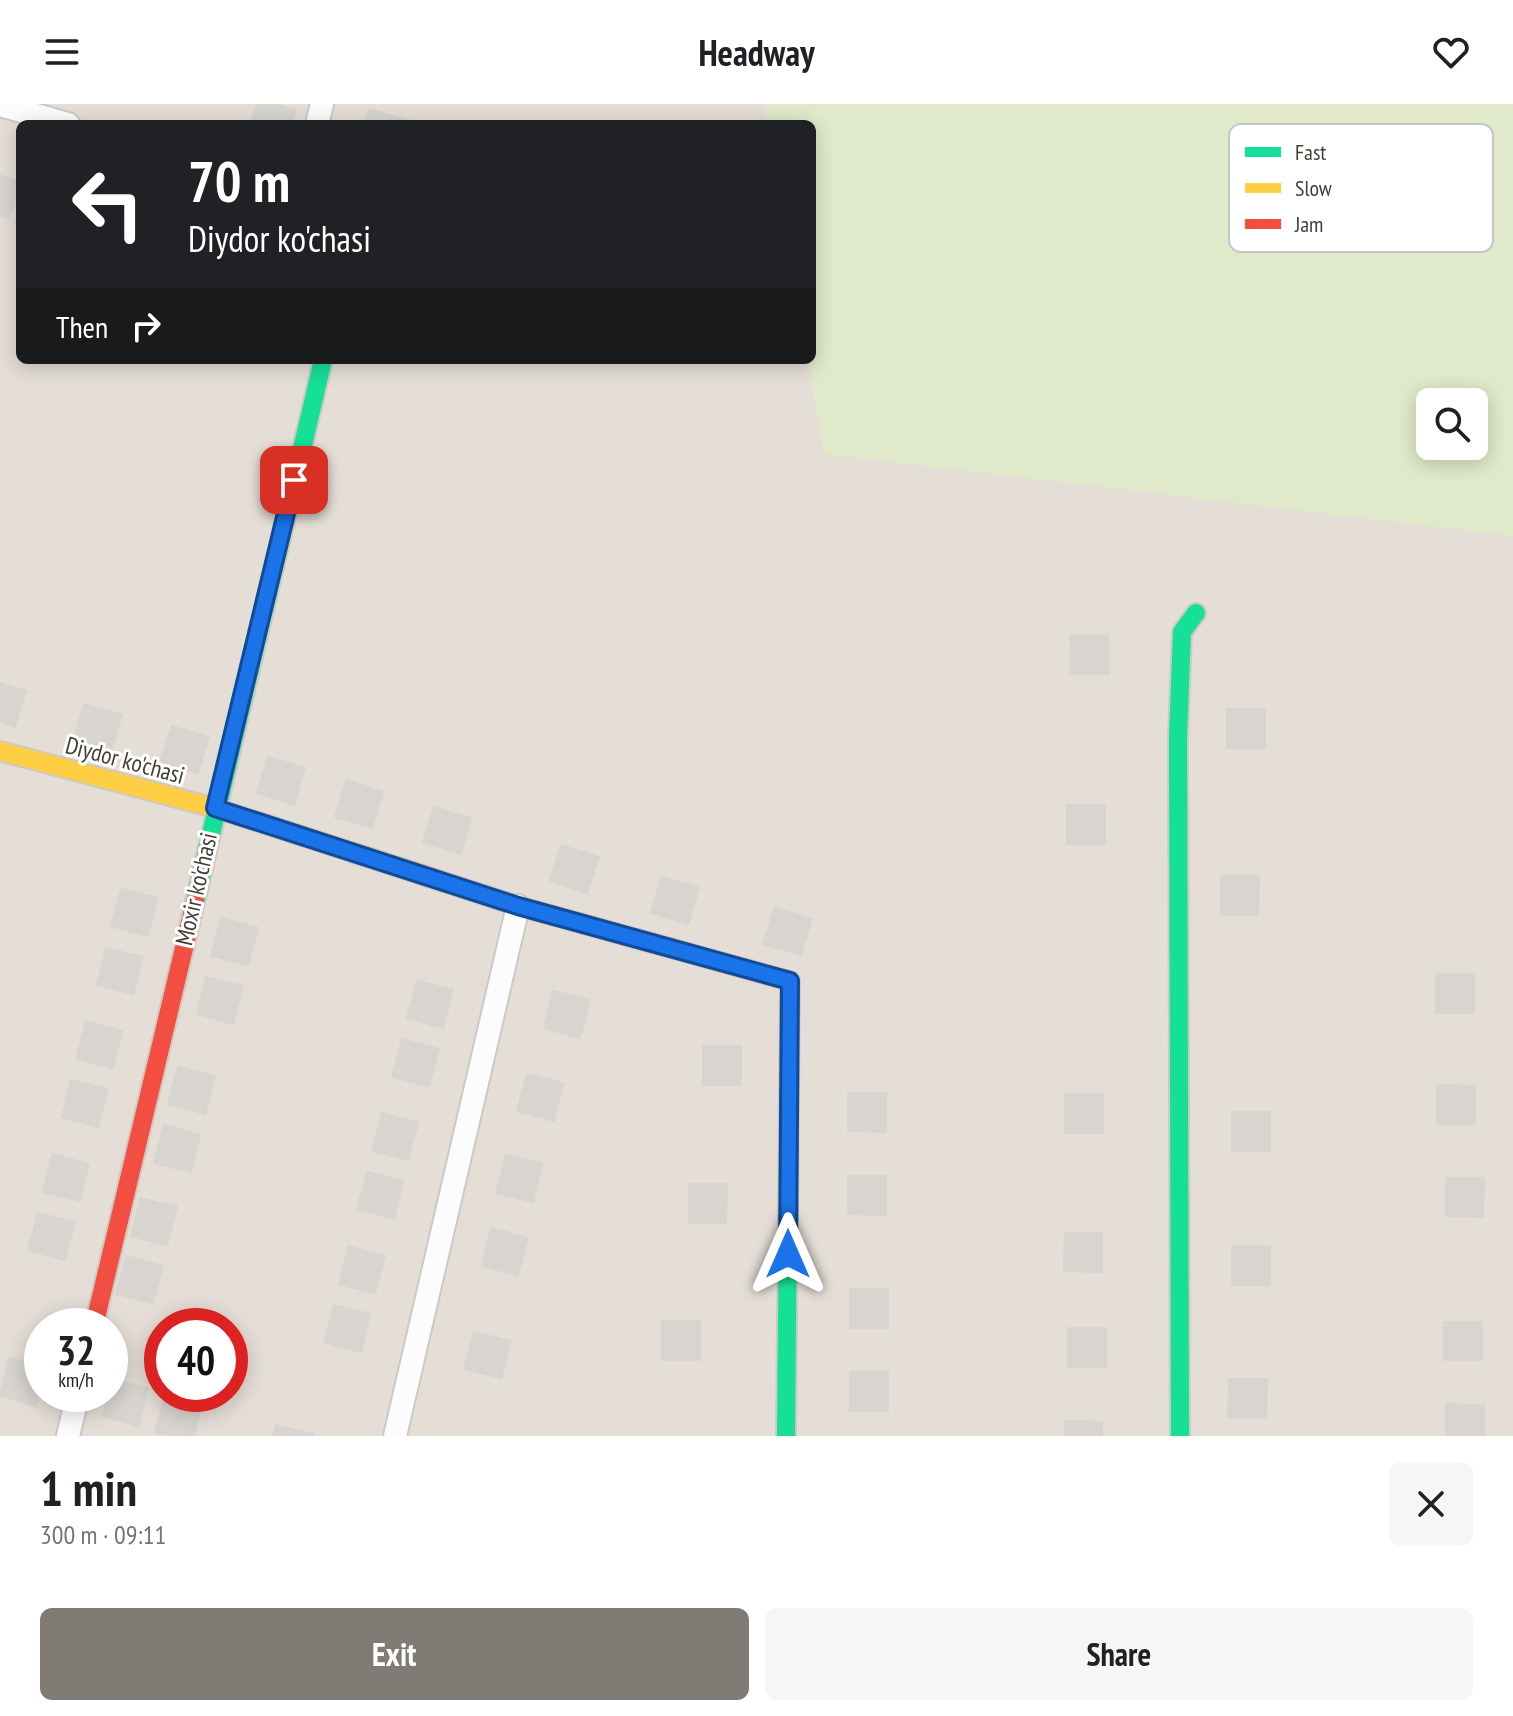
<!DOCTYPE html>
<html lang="en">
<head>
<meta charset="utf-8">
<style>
	:root { --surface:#fff; --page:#f6f6f6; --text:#202124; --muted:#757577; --accent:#817b75 }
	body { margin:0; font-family:"PT Sans Narrow",sans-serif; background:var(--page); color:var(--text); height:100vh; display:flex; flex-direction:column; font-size:30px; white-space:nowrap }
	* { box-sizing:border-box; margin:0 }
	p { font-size:26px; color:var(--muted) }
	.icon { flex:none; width:44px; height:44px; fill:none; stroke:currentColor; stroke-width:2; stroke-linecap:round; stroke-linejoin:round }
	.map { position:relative; height:1332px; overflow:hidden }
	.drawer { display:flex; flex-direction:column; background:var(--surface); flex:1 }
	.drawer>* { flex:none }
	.hud { position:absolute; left:16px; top:16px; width:800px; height:244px; border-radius:12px; box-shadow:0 4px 20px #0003; background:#202124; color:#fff; overflow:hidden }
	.buttons { position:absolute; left:1416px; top:284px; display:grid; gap:16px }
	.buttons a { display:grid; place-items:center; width:72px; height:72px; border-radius:12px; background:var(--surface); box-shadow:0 4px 20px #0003; font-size:40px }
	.speed { position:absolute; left:24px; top:1204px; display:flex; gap:16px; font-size:40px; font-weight:700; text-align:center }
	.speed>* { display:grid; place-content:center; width:104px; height:104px; border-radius:50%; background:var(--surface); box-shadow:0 4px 20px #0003; line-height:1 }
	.speed small { font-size:20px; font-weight:400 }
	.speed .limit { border:12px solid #d22; background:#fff; color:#111 }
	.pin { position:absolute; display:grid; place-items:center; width:68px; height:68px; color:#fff; margin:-34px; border-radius:16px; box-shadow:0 4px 12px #0006 }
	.me { position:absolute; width:88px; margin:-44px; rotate:0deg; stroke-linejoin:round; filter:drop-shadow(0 0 6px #0008) }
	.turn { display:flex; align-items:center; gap:28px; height:168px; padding:0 40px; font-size:36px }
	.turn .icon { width:104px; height:104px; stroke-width:2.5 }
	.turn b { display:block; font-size:56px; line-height:68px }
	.then { display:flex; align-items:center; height:76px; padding:0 40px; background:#0003; gap:16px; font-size:30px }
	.round { display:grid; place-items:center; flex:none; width:84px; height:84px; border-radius:12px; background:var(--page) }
	.summary { display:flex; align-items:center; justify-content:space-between; height:136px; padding:0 40px }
	h1 { font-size:48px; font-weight:700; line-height:60px }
	.button { display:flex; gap:16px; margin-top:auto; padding:16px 40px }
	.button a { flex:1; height:92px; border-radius:12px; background:var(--accent); color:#fff; font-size:32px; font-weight:700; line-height:92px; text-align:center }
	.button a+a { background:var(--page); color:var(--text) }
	header { display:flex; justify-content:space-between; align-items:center; height:104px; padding:0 40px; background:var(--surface); font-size:36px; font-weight:700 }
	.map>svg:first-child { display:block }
	.residential { fill:#e4ded6; fill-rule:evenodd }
	.green { fill:#e0e9c9; fill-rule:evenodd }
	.building { fill:#d8d4d0; stroke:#d8d4cf; stroke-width:2 }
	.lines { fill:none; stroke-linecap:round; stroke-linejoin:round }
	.street-casing { stroke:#ccc9c5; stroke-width:26 }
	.fast-casing { stroke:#cfc9c0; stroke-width:22 }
	.slow-casing { stroke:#cfc9c0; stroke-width:22 }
	.jam-casing { stroke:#cfc9c0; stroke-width:22 }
	.street { stroke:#fdfcfc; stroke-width:22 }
	.fast { stroke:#16e098; stroke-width:18 }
	.slow { stroke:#ffcf43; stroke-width:18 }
	.jam { stroke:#f24e42; stroke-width:18 }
	.route-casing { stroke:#114b97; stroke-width:20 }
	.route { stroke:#1a73e8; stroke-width:14 }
	.labels { text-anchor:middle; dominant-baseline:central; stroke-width:6; stroke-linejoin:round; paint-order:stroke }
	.street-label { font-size:24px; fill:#453e36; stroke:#fff }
	.key { fill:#fff; stroke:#c7c5c3; stroke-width:2 }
	.key-label { font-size:22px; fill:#453e36 }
</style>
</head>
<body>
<header><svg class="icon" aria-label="menu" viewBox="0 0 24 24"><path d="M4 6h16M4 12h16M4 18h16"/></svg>Headway<svg class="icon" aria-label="heart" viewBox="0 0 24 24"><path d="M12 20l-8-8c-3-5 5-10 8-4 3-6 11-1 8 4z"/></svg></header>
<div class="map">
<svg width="1513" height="1332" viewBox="0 0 1513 1332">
	<rect width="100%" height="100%" fill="#f0ede9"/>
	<!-- residential -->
	<path class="residential" d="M0,0H1513V1332H0ZM20,20H812V256H20ZM1430,298H1474V342H1430ZM42,1222H110V1290H42ZM162,1222H230V1290H162Z"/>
	<!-- green -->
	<path class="green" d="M764,0H1513V432L824,350L808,256H812V20H767ZM1430,298H1474V342H1430Z"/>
	<!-- building -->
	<path class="building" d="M257,0H276L296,6L292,20H251Z
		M369,5L407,16L405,20H365Z
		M0,71L20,78L9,113L0,111Z
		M1071,531L1108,532L1109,570H1070Z
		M0,579L26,587L15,623L0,618Z
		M84,600L122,611L111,648L73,637Z
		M1227,605H1265V644H1227Z
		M172,622L209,633L198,669L160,657Z
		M268,653L305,664L294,701L257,689Z
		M346,676L383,688L372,724L335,713Z
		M1067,701H1105V740H1067Z
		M434,703L471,714L461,750L423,738Z
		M561,741L599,753L587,789L550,777Z
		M1221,772H1259L1258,811H1221Z
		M662,773L699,784L688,820L651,809Z
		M121,785L158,794L148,832L111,822Z
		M775,804L812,815L801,851L763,840Z
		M221,814L258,824L248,861L211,852Z
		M106,844L143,853L133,890L97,881Z
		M1436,870H1474V909H1436Z
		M206,873L243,882L233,920L197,910Z
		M417,877L453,886L443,924L407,914Z
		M553,887L590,896L580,934L544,924Z
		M86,917L122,927L113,964L76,955Z
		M402,935L439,945L429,982L392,973Z
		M703,942H741V981H703Z
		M178,963L215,972L205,1010L168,1000Z
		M527,970L563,979L554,1017L517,1007Z
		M71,976L108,985L98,1023L62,1013Z
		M1437,981L1475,982V1020H1437Z
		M848,989H886V1028L848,1027Z
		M1065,990H1103V1029H1065Z
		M1232,1008H1270V1047H1232Z
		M382,1009L418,1019L408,1056L372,1047Z
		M164,1021L200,1031L191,1068L154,1059Z
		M52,1050L89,1060L80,1097L43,1088Z
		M506,1051L542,1060L533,1098L496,1089Z
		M367,1068L403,1077L394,1115L357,1105Z
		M848,1072H886V1111L848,1110Z
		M1446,1074H1484L1483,1113L1446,1112Z
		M689,1080H727L726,1119H689Z
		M140,1094L177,1103L167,1141L131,1132Z
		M38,1109L75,1118L65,1156L28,1146Z
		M491,1124L528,1134L518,1171L482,1162Z
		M1065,1129H1102V1168L1064,1167Z
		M348,1142L385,1152L375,1189L339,1180Z
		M1232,1142H1270V1181H1232Z
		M126,1152L163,1162L153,1199L116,1190Z
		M850,1185H888V1224H850Z
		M334,1201L370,1210L361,1248L324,1238Z
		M662,1217H700V1256H662Z
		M1444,1218H1482V1256H1444Z
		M1068,1224H1106V1263H1068Z
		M474,1228L511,1237L501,1274L464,1265Z
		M9,1254L42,1263V1278L36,1302L0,1292Z
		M850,1268H888V1307H850Z
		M112,1275L148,1284L139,1322L102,1312L110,1290Z
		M1229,1275H1267L1266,1314L1228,1313Z
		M165,1292L202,1301L194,1332L155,1329Z
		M1446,1300L1484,1301V1332H1446Z
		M1065,1317L1102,1318V1332H1065Z
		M276,1321L313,1330V1332H273Z"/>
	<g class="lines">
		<!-- street casing -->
		<g class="street-casing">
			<path id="street" d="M0,1L68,20
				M317,20L322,0
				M68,1332L78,1290
				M395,1332L518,802"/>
		</g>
		<!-- fast casing -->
		<g class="fast-casing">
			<path id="fast" d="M195,798L323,256
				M750,866L790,877L786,1332
				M1180,1332L1178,633L1182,528L1196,509"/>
		</g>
		<!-- slow casing -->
		<g class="slow-casing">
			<path id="slow" d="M0,647L215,704L361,751"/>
		</g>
		<!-- jam casing -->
		<g class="jam-casing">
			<path id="jam" d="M361,751L518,802L750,866
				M94,1222L195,798"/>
		</g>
		<!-- street -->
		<use href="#street" class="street"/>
		<!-- fast -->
		<use href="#fast" class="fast"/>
		<!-- slow -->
		<use href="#slow" class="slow"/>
		<!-- jam -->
		<use href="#jam" class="jam"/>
	</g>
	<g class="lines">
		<!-- route casing -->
		<g class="route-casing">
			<path id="route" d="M294,376L215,704L518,802L790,877L788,1150"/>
		</g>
		<!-- route -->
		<use href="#route" class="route"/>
	</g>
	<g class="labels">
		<!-- street labels -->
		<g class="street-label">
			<text transform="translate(125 656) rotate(15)">Diydor ko'chasi</text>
			<text transform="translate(196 785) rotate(-77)">Moxir ko'chasi</text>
		</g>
	</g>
	<!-- legend -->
	<rect x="1229" y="20" width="264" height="128" rx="12" class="key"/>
	<rect x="1245" y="43" width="36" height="10" fill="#16e098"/>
	<rect x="1245" y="79" width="36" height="10" fill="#ffcf43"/>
	<rect x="1245" y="115" width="36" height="10" fill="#f24e42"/>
	<g class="key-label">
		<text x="1295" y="56">Fast</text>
		<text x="1295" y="92">Slow</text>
		<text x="1295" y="128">Jam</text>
	</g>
</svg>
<div class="buttons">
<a><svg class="icon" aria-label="search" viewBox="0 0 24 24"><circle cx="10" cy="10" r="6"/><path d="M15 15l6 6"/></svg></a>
</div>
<div class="speed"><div>32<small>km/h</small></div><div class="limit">40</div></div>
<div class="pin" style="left:294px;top:376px;background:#d93025"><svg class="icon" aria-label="arrive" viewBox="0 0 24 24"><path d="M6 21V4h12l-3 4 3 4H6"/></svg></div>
<svg class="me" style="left:788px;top:1150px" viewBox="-20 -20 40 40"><path d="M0-17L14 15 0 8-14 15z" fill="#1a73e8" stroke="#fff" stroke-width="4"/></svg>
<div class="hud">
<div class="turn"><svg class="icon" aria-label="left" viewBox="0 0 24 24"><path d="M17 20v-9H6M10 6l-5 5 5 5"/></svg><div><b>70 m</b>Diydor ko'chasi</div></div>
<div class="then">Then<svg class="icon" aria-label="right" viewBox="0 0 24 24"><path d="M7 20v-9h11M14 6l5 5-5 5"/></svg></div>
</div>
</div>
<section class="drawer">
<div class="summary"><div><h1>1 min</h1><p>300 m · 09:11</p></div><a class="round"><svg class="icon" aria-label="close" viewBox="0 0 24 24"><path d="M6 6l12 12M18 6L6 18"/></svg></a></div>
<div class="button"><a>Exit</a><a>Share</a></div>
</section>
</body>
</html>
